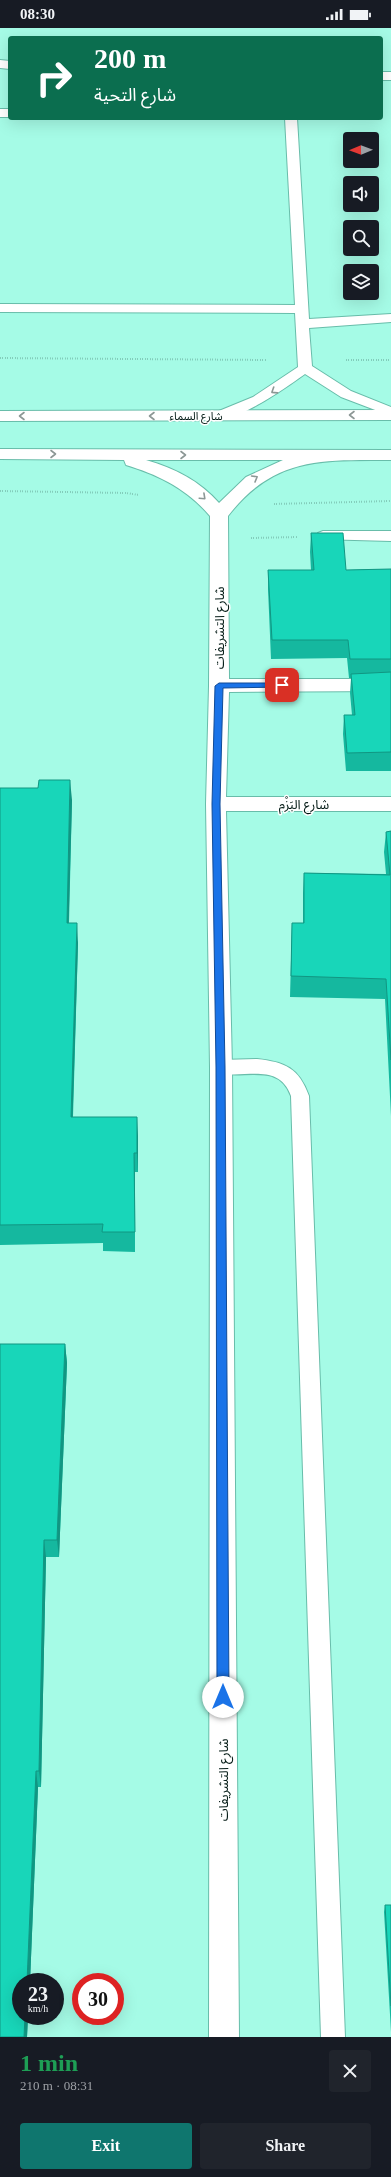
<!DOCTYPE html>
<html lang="en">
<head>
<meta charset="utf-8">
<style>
	:root { --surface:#171b24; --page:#20242c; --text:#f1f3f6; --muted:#9ea1a6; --accent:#0f766e }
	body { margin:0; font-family:"Times New Roman","Noto Sans Arabic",serif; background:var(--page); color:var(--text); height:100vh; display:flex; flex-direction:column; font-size:15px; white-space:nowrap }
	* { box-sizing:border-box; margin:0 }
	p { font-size:13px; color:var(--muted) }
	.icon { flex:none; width:22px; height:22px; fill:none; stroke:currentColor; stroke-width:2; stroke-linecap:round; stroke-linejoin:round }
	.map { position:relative; height:2009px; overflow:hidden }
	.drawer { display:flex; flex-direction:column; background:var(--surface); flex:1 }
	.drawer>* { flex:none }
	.banner { position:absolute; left:8px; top:8px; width:375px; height:84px; border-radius:4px; box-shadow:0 4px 16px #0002; background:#0b6e4f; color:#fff; overflow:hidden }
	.needle { width:26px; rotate:269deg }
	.fabs { position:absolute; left:343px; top:104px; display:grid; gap:8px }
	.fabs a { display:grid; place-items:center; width:36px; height:36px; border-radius:4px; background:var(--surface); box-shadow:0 4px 16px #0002; font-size:20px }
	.speed { position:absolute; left:12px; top:1945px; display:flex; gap:8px; font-size:20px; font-weight:700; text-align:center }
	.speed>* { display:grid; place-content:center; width:52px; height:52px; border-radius:50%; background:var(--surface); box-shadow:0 4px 16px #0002; line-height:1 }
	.speed small { font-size:10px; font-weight:400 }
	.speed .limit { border:6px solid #d22; background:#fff; color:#111 }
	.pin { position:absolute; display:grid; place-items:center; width:34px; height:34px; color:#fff; margin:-17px; border-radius:8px; box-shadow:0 2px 6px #0006 }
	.me { position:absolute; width:44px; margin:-22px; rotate:0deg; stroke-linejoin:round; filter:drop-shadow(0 0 3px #0008) }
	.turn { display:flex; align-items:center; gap:14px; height:84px; padding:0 20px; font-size:18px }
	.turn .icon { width:52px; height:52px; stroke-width:2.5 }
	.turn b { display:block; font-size:28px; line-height:34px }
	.round { display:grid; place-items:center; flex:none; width:42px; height:42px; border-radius:4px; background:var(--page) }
	.head { display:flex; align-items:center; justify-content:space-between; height:68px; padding:0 20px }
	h1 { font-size:24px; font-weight:800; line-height:30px; color:#1e9e55 }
	.action { display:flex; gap:8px; margin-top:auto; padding:8px 20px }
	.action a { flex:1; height:46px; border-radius:4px; background:var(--accent); color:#fff; font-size:16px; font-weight:800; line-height:46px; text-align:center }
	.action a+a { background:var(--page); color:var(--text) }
	.status { display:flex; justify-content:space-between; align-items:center; height:28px; padding:0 20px; background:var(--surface); direction:ltr }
	.status svg { height:11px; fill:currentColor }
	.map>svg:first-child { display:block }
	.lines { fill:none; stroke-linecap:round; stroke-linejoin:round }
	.service-casing { stroke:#68bdaa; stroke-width:2 }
	.minor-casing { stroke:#68bdaa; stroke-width:2 }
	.path { stroke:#619e8f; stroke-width:2; stroke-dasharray:0.5 2; stroke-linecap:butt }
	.service { fill:#fff; fill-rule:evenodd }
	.minor { fill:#fff; fill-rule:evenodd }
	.wall { fill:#15b89f }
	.shaded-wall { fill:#119682 }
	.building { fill:#18d6b9; stroke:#119682 }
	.oneway { stroke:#8c9795 }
	.route { fill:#1a73e8; stroke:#114b97 }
	.labels { text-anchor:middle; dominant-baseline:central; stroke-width:3; stroke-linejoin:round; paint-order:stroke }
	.far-street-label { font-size:11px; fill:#001813; stroke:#fff }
	.street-label { font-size:13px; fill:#001813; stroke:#fff }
</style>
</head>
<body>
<div class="status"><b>08:30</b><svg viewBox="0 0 49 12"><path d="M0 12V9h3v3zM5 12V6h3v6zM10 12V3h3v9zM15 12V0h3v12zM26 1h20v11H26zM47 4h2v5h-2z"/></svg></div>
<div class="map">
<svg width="391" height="2009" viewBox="0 0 391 2009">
	<rect width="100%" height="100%" fill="#a5fbe6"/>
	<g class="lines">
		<!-- service casing -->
		<g class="service-casing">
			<path id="service" d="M0,81H10V89H0Z
				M285,90H297L309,291L391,286V294L309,300L312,338L351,363L391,379V388L341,369L305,346C287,359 235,396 214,391L212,388L214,385L253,369L298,339L295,285L0,284V276L295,277Z
				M323,503H391V513L318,511L316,508L318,505Z
				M257,1031C285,1034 299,1040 309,1068L345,2009H321L291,1068C278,1032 241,1053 215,1044L212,1039L215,1034L221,1032Z"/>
		</g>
		<!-- minor casing -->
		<g class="minor-casing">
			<path id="minor" d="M0,32L10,33V41L0,40Z
				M381,44H391V52H381Z
				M391,382V392L0,393V383Z
				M0,421L391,422V432C323,432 274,428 228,488L229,651H391V663L229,664L226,769H391V783H226L232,1039L239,2009H209L210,1039L206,776L209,658L210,488C187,461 159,447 126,437L124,432L0,431ZM146,432H283L246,449L219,475C200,453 174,440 146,432Z"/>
		</g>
		<!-- path -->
		<path class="path" d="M0,330L267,332
			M346,332H391
			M0,463L126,465L139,467
			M274,476L391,473
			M251,510L298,509"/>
		<!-- service -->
		<use href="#service" class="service"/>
		<!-- minor -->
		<use href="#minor" class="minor"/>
	</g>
	<!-- wall -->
	<path class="wall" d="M311,505L346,542L391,541V743H346L343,706L344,687H352L350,665L351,650H349L347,630L271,631L268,561V542H311L310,524Z
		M0,760L72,772L69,895L78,915L73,1089L138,1108V1144H135V1224L103,1223V1215L0,1217Z
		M391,803V1088L385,971L290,969L292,895H303V865L304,845L386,846L384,824L386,804Z
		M0,1316H65L67,1335L59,1529H46L41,1759H38L30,1954H21L28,1988L27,2009H0Z
		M385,1877H391V2004L384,1884Z"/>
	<!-- shaded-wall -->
	<path class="shaded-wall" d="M70,752L72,772L68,915L67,895Z
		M77,895L78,915L72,1108L71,1089Z
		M137,1089L138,1108V1144L137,1125Z
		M134,1125L135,1144V1224V1204Z
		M65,1316L67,1335L59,1529L57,1512Z
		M44,1512L46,1529L41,1759L39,1743Z
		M36,1743L38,1759L30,1954H27Z
		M25,1988H28L27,2009H24Z"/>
	<!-- building -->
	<path class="building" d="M311,505H343L346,542L391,541V631H350L348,612H272L268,542H314Z
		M391,644V724L347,725L344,687H355L351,646Z
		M39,752H70L67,895H77L71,1089H137V1125H134L135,1204H102L103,1196L0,1197V760H38Z
		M391,803V1032L386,951L291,948L292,895H304V845L390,847L386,804Z
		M0,1316H65L57,1512H44L39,1743H36L27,1954H21V1988H25L24,2009H0Z
		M385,1877H391V1978Z"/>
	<!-- one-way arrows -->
	<defs><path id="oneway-chevron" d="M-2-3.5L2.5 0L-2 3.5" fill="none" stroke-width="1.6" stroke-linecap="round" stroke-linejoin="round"/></defs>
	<g class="oneway">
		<use href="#oneway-chevron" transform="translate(274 363) rotate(147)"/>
		<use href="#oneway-chevron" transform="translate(352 387) rotate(180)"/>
		<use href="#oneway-chevron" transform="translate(22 388) rotate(-180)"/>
		<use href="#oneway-chevron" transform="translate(152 388) rotate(-180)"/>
		<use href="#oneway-chevron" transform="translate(53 426)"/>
		<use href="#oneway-chevron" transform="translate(183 427)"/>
		<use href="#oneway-chevron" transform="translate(255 450) rotate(-30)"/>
		<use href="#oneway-chevron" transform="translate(203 469) rotate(43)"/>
	</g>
	<!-- route -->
	<path class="route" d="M282,655L285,657L284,659L223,660L220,776L225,1039L229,1669L227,1673L223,1675L219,1673L217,1669L216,1039L212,776L215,658L219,655Z"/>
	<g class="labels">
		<!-- far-street labels -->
		<g class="far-street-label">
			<text x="196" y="388">شارع السماء</text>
		</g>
		<!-- street labels -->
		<g class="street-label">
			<text transform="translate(219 600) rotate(-90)">شارع التشريفات</text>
			<text x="304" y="776">شارع البَزْم</text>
			<text transform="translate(223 1752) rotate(-90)">شارع التشريفات</text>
		</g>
	</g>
</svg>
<div class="fabs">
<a><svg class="needle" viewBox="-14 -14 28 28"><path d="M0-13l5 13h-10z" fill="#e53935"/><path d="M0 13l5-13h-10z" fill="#9ea1a6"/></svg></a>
<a><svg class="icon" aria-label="sound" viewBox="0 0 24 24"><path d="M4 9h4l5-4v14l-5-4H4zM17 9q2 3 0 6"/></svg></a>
<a><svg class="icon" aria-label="search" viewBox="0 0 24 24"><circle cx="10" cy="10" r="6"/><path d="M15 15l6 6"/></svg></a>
<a><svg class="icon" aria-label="layers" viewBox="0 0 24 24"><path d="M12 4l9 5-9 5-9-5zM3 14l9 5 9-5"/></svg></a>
</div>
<div class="speed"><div>23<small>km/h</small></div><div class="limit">30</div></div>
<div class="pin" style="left:282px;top:657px;background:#d93025"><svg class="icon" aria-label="arrive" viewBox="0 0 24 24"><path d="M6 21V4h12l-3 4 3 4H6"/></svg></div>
<svg class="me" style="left:223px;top:1669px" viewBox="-20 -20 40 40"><circle r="19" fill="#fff"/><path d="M0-13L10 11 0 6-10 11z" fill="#1a73e8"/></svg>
<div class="banner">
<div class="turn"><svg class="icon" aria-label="right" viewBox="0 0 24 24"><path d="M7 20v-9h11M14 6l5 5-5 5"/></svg><div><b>200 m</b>شارع التحية</div></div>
</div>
</div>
<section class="drawer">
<div class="head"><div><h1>1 min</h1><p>210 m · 08:31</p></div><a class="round"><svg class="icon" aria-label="close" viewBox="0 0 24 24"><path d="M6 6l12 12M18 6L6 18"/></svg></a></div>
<div class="action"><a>Exit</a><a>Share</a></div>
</section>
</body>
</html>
